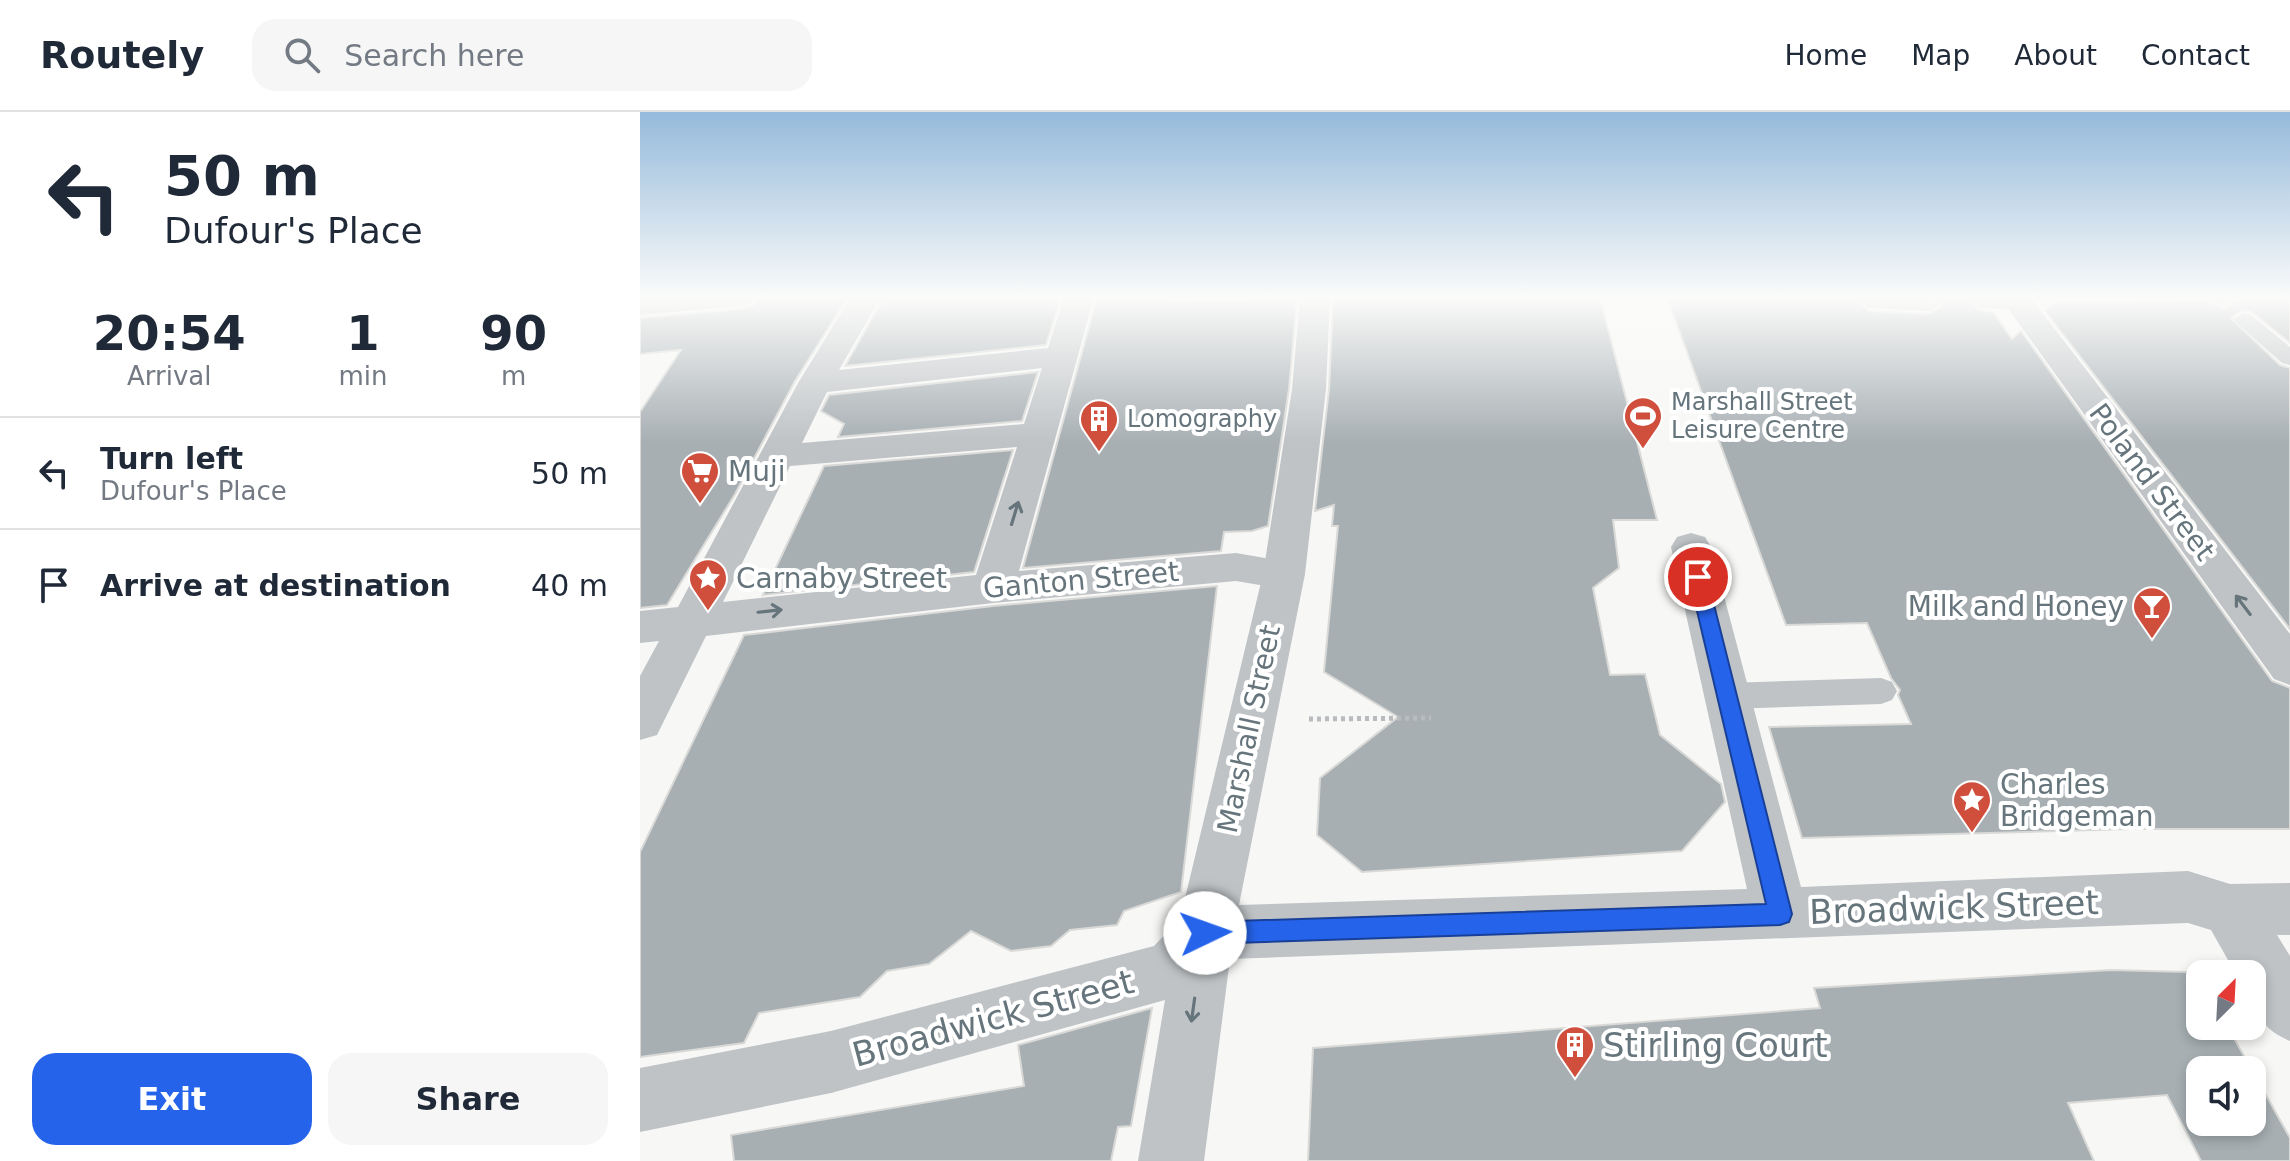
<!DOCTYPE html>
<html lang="en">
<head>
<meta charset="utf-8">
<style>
	:root { --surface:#fff; --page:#f6f6f7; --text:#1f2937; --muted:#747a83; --line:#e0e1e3; --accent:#2563eb }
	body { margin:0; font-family:"DejaVu Sans",sans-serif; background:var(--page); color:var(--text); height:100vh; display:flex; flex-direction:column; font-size:30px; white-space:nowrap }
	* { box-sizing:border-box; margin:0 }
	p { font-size:26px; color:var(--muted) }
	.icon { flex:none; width:44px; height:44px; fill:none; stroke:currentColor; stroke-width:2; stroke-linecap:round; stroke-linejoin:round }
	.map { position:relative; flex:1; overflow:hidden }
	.sheet { display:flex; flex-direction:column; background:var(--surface); width:640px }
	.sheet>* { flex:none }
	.guide { background:#fff; color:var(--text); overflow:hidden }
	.needle { width:52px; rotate:24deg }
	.tools { position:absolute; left:1546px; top:848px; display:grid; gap:16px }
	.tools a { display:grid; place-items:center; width:80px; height:80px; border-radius:16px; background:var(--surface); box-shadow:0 4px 12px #0003; font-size:40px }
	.pin { position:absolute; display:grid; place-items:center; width:68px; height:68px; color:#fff; margin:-34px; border:4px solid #fff; border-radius:50%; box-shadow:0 2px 8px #0007 }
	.me { position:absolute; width:88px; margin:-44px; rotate:87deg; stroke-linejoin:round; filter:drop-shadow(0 0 6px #0008) }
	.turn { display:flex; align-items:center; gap:28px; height:168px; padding:0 32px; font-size:36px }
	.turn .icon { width:104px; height:104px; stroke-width:2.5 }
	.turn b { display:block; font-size:56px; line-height:68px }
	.eta { display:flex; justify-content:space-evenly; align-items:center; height:136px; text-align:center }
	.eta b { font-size:48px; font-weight:800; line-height:56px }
	.action { display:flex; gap:16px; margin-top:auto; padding:16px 32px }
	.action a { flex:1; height:92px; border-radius:24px; background:var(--accent); color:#fff; font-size:32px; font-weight:800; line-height:92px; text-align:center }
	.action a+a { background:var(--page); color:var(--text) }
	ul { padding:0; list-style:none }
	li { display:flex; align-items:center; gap:24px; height:112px; padding:0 32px; border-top:2px solid var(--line) }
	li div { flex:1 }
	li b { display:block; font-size:30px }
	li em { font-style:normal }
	header { display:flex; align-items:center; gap:48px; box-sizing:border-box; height:112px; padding:0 40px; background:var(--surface); border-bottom:2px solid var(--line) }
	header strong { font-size:38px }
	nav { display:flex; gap:44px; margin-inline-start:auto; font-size:28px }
	.search { width:560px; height:72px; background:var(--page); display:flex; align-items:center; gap:20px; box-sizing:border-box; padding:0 28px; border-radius:24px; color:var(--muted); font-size:30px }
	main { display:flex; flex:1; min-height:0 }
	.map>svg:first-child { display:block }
	.building { fill:#a7afb3; stroke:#d9d9d7; stroke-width:2 }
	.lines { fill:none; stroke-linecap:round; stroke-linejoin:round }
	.path { stroke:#b9bcbe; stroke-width:5; stroke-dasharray:4 4; stroke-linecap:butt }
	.service { fill:#bfc3c6; fill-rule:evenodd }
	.pedestrian { fill:#bfc3c6; fill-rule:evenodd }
	.minor { fill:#bfc3c6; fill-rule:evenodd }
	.oneway { stroke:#66757c }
	.route { fill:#2563eb; stroke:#184099; stroke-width:2 }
	.labels { text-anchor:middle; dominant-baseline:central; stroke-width:8; stroke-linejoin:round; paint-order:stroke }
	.far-poi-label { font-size:24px; fill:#66757c; stroke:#fff; text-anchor:start }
	.poi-label { font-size:28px; fill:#66757c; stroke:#fff; text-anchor:start }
	.street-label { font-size:28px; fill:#66757c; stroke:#fff }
	.near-street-label { font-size:34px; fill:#66757c; stroke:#fff }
	.near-poi-label { font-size:34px; fill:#66757c; stroke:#fff; text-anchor:start }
</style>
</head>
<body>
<header>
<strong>Routely</strong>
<div class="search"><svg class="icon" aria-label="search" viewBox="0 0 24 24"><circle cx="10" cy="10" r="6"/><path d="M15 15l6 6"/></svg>Search here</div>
<nav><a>Home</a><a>Map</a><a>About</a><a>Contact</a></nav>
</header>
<main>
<section class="sheet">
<div class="guide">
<div class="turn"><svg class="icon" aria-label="left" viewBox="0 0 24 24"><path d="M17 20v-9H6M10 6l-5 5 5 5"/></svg><div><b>50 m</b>Dufour's Place</div></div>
</div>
<div class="eta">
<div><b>20:54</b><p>Arrival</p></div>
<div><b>1</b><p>min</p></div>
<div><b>90</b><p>m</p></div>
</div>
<ul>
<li><svg class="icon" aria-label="left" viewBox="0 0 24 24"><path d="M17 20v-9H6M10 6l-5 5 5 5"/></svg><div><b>Turn left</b><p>Dufour's Place</p></div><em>50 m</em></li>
<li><svg class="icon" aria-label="arrive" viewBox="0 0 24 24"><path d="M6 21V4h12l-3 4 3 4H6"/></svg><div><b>Arrive at destination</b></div><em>40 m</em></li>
</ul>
<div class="action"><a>Exit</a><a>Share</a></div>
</section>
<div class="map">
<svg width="1650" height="1049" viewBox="0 0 1650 1049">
	<rect width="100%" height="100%" fill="#f7f7f5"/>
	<!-- building -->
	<path class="building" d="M119,185H208L155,269L95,382L27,493L0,496V300L41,238L0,242V206L102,197L113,194Z
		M244,185H421L406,233L205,254Z
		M457,185H529L528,189L657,187L649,277L628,414L612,419L584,420L581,439L383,456Z
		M716,185H960L1017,408H973L979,456L953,476L970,563L1005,562L1020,623L1081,672L1085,690L1042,739L722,760L677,723L680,666L758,605L684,560L698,414H692L694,393L675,399L689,277L693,187Z
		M1027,185H1229L1222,192L1228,199L1289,202L1302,194L1291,185H1341L1334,192L1338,198L1353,200L1372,227L1381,219L1632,569L1650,576V717H1490L1162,726L1129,615L1271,612L1258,583L1260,578L1251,566L1227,511L1146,513Z
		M1650,187V231L1612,200L1602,198L1591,206L1640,253L1650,256V517L1405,199L1415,191L1568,188L1585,197L1596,188Z
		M398,260L382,309L198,325L204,312L181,299L189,283Z
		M373,338L334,460L123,483L184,354Z
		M577,474L541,780L484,799L477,813L430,818L411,834L371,839L331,819L289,852L247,859L220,885L119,901L104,931L0,945V740L104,523L353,494Z
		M1471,858L1549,860L1560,867V914H1587L1612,958H1560V1010H1612V958L1650,1026V1049H1561L1527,983L1428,991L1454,1049H668L673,936L1180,896L1174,876Z
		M512,896L491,1014L478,1015L471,1049H94L91,1023L384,974L378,933Z"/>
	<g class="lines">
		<!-- path -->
		<path class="path" d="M669,607L791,606"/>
		<!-- service -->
		<path class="service" d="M1568,185H1591L1593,188L1583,194Z
			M1235,186L1289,187L1299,193L1289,199L1228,196L1225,192L1228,188Z
			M1347,186H1380L1390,192L1380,198L1340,196L1337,192L1340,188Z
			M1604,201L1611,203L1650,235V253L1642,251L1597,211L1594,207Z
			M1241,566L1252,570L1257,579L1252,588L1241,592L1088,597L1077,593L1072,584L1077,575L1088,571Z"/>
		<!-- pedestrian -->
		<path class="pedestrian" d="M0,185H116L112,191L101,194L0,203Z
			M211,185H241L199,258L408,236L424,185H454L379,459L596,441L659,452L665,462L659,472L644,477L596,469L353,491L66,524L17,623L0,628V564L19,529L0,531V499L38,495L158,271ZM402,256L384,312L162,331L187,280ZM377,335L336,463L83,490L150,354Z
			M660,185H690L686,277L681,284L669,287L657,284L652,277Z
			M191,919L213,928L222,950L213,972L191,981L0,1020V956Z"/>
		<!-- minor -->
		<path class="minor" d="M1360,185H1390L1650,522V573L1634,567Z
			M669,267L681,270L686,277L665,462L599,793L1107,777L1031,435L1037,425L1051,421L1065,425L1071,435L1161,775L1548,759L1590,772L1650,771V823H1637L1650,844V929C1617,915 1612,896 1612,862H1596L1571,818L1548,811L590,847L564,1049H498L525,888L191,981L169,972L160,950L169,928L191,919L514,834L540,807L623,462L652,277L657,270Z"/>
	</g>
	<!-- one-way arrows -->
	<defs><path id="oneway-shaft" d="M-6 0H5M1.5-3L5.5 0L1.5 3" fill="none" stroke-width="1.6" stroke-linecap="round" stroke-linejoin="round" transform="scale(2)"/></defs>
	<g class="oneway">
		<use href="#oneway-shaft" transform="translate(375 401) rotate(-73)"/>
		<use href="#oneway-shaft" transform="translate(1603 493) rotate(-127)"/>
		<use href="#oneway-shaft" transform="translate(130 499) rotate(-6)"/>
		<use href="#oneway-shaft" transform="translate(553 898) rotate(98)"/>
	</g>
	<!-- sky -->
	<linearGradient id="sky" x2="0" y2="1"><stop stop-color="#95badb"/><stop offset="0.56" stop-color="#fbfbfa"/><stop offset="1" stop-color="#fbfbfa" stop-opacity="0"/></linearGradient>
	<rect width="1650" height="331" fill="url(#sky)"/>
	<!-- route -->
	<path class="route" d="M1058,459L1067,465L1152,802L1149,810L1140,813L565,832L557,829L553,821L557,813L565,810L1126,792L1049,465Z"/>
	<!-- icons -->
	<defs>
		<g id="stadium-pin" transform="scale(2)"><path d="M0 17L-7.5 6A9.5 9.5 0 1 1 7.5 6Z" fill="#d04f3c" stroke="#fff"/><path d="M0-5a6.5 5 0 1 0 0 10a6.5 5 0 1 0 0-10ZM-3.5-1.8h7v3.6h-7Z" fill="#fff"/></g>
		<g id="building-pin" transform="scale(2)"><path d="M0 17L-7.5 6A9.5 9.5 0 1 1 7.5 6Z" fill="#d04f3c" stroke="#fff"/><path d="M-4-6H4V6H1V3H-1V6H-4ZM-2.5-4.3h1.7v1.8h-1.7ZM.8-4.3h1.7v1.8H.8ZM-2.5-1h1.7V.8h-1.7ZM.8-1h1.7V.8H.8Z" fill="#fff"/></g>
		<g id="supermarket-pin" transform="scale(2)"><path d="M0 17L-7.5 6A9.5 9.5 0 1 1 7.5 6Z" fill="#d04f3c" stroke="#fff"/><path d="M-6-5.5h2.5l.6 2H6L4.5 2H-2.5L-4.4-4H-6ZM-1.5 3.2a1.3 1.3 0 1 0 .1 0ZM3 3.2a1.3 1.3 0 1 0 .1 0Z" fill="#fff"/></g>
		<g id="sight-pin" transform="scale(2)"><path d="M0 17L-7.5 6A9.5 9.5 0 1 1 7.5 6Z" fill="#d04f3c" stroke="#fff"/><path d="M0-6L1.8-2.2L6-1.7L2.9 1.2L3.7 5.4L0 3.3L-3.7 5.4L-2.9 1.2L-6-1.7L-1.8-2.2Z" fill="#fff"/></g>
		<g id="bar-pin" transform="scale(2)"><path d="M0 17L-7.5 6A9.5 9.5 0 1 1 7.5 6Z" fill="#d04f3c" stroke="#fff"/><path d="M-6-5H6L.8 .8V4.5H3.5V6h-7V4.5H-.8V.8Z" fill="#fff"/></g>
	</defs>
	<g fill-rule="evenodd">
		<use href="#stadium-pin" x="1003" y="304"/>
		<use href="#building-pin" x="459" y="307"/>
		<use href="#supermarket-pin" x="60" y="359"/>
		<use href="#sight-pin" x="68" y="466"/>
		<use href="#bar-pin" x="1512" y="494"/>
		<use href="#sight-pin" x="1332" y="688"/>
		<use href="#building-pin" x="935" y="933"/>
	</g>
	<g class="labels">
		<!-- far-poi labels -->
		<g class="far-poi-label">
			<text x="1031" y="290">Marshall Street<tspan x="1031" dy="28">Leisure Centre</tspan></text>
			<text x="487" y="307">Lomography</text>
		</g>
		<!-- poi labels -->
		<g class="poi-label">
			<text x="88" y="359">Muji</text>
			<text x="96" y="466">Carnaby Street</text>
			<text x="1484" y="494" text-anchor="end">Milk and Honey</text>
			<text x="1360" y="672">Charles<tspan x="1360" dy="32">Bridgeman</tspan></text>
		</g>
		<!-- street labels -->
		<g class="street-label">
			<text transform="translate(1512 370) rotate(53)">Poland Street</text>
			<text transform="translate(441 468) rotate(-5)">Ganton Street</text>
			<text transform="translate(609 617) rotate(-78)">Marshall Street</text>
		</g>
		<!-- near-street labels -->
		<g class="near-street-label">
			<text transform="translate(1314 795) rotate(-2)">Broadwick Street</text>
			<text transform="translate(353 906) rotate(-15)">Broadwick Street</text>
		</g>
		<!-- near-poi labels -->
		<g class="near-poi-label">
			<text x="963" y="933">Stirling Court</text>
		</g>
	</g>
</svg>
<div class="tools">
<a><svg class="needle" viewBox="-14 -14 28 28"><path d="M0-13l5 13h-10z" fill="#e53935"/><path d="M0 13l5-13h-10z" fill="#747a83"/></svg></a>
<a><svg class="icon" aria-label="sound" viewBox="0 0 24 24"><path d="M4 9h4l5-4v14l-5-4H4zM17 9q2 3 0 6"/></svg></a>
</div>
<div class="pin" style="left:1058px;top:465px;background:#d93025"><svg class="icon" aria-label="arrive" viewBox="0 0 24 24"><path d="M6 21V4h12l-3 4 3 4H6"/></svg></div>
<svg class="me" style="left:565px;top:821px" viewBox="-20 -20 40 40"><circle r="19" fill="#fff"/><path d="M0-13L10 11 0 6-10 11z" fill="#2563eb"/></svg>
</div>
</main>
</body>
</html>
